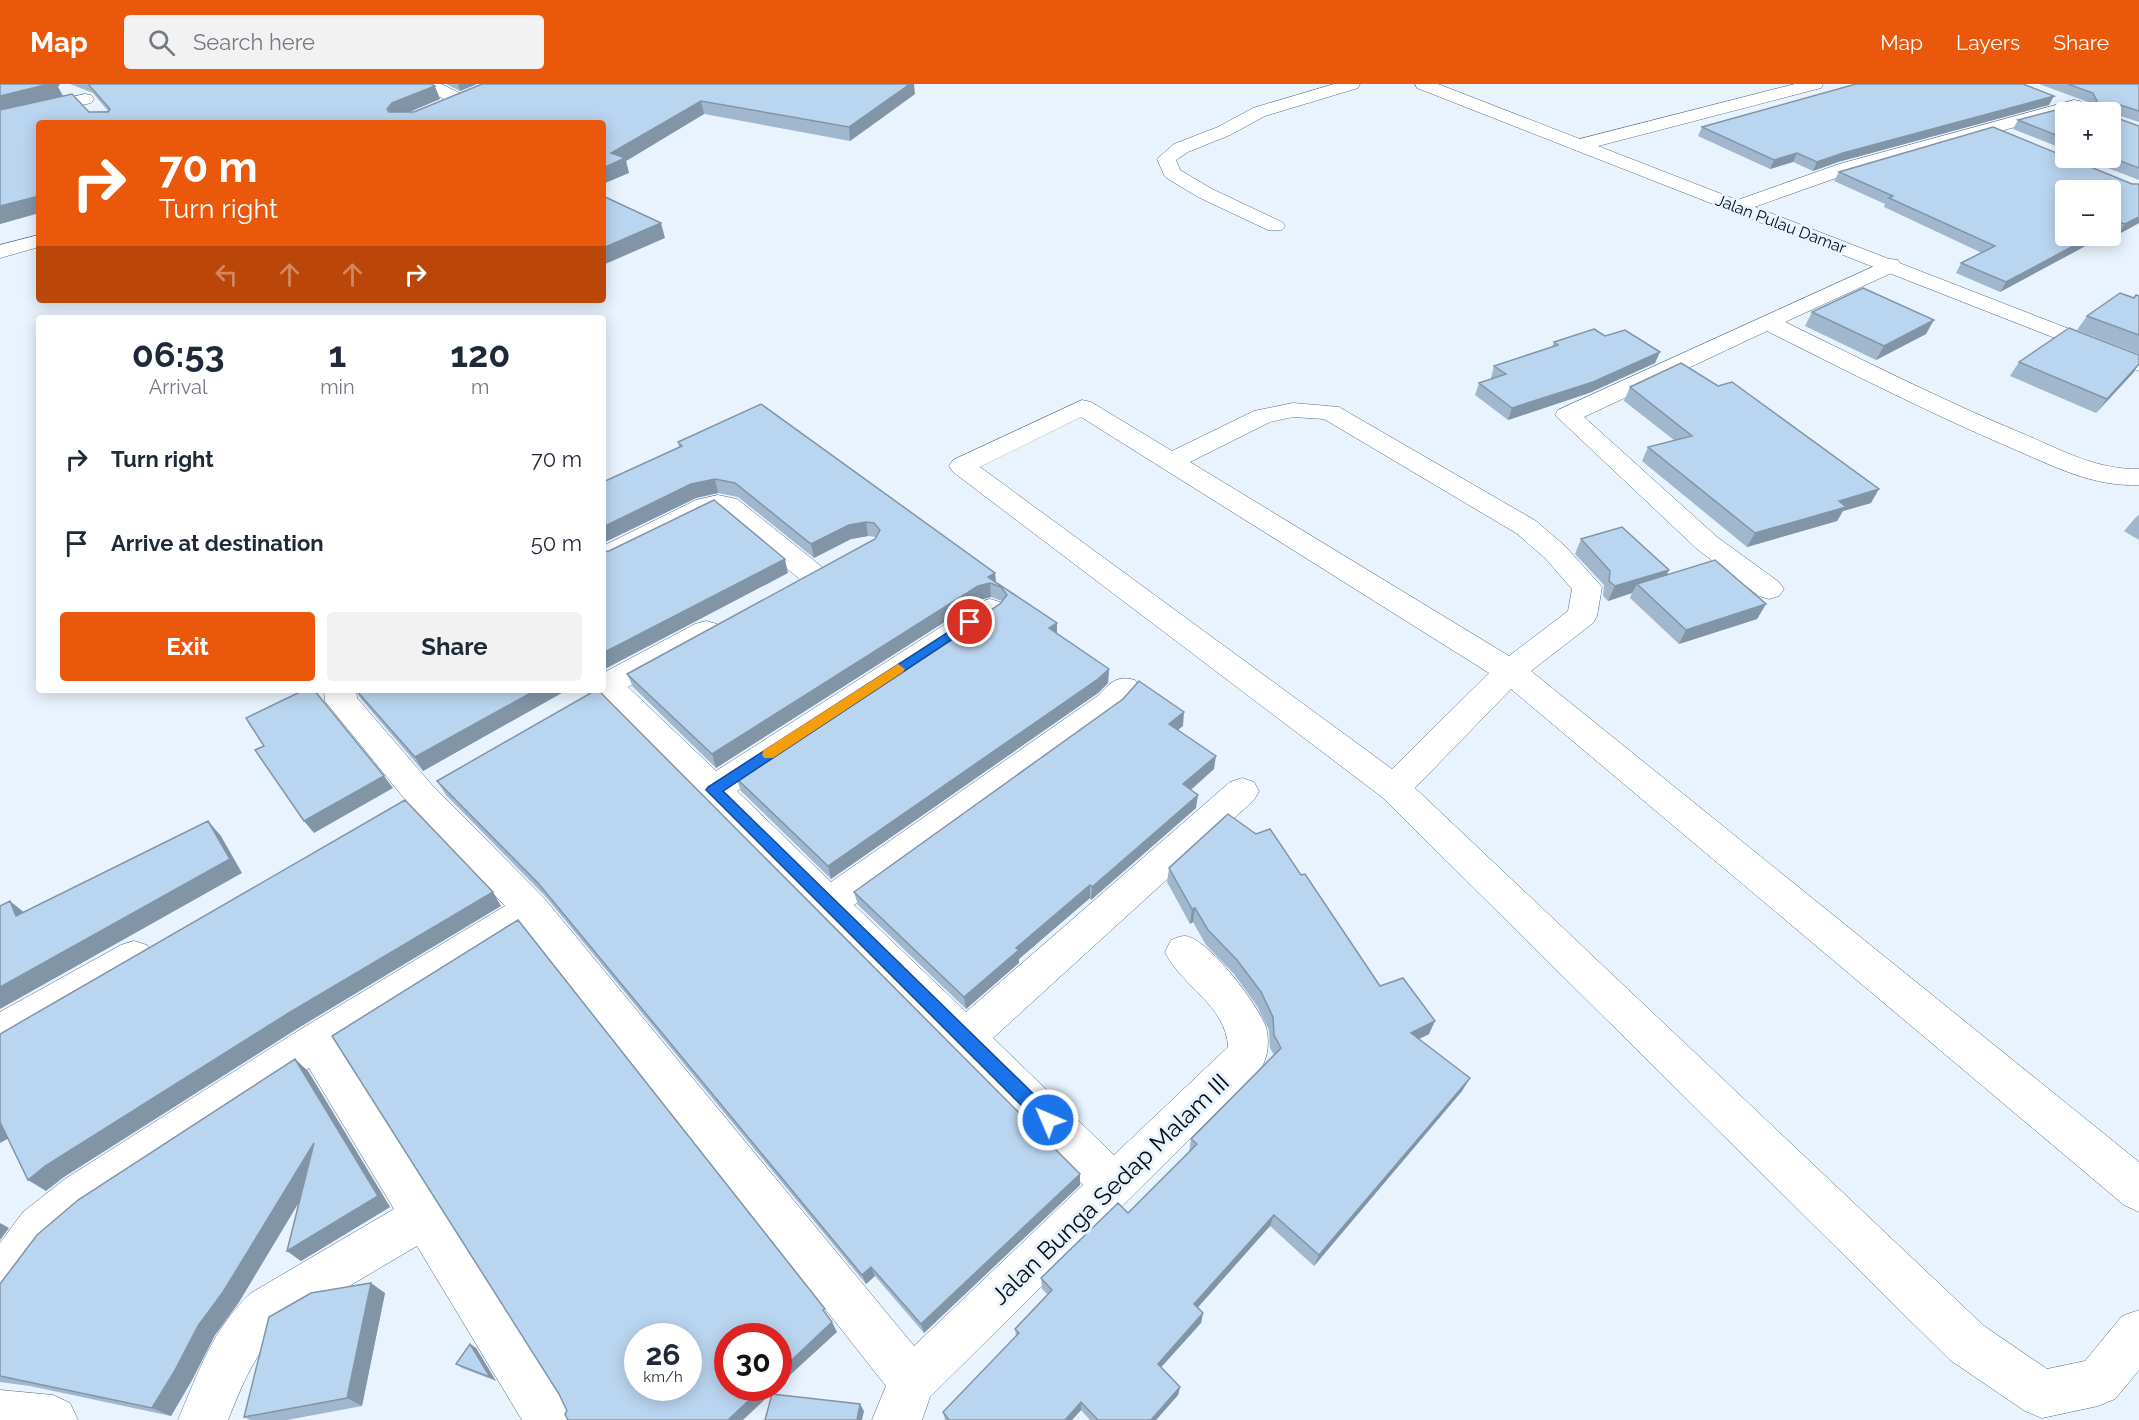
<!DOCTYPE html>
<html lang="en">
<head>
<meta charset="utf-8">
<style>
	:root { --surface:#fff; --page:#f2f2f3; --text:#1f2937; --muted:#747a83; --accent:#ea580c }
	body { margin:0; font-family:Raleway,sans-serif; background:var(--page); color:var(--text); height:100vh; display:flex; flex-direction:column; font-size:22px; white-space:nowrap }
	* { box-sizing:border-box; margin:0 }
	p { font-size:20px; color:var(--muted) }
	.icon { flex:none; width:33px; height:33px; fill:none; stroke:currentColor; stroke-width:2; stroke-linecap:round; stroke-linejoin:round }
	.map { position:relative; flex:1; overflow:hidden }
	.side { position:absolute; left:36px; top:231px; width:570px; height:378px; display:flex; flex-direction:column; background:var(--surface); border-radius:6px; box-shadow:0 3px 15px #0003 }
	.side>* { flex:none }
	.top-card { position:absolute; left:36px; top:36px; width:570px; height:183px; border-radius:6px; box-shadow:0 3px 15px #0003; background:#ea580c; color:#fff; overflow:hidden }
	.fabs { position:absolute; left:2055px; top:18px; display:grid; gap:12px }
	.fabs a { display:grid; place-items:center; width:66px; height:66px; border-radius:6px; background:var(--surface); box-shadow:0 3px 15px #0003; font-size:30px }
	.speed { position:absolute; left:624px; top:1239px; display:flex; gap:12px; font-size:30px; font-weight:700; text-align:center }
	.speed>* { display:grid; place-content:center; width:78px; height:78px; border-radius:50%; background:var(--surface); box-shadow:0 3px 15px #0003; line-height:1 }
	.speed small { font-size:15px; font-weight:400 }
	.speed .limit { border:9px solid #d22; background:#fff; color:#111 }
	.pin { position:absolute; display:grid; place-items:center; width:51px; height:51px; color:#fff; margin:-26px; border:3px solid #fff; border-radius:50%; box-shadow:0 2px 6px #0007 }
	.me { position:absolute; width:66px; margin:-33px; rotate:315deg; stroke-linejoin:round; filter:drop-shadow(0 0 4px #0008) }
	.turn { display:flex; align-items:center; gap:21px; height:126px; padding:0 24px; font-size:27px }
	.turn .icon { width:78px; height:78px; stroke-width:2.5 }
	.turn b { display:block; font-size:42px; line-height:51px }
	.lanes { display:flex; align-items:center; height:57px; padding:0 24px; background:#0003; justify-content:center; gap:30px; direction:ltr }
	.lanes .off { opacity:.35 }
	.eta { display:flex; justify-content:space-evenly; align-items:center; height:102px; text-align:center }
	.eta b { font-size:36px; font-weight:700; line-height:42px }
	.primary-button { display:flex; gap:12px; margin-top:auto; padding:12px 24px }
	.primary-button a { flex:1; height:69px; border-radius:6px; background:var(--accent); color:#fff; font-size:24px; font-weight:700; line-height:69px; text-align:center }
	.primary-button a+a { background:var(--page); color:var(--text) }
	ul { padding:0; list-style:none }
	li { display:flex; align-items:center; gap:18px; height:84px; padding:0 24px }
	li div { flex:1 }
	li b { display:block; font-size:22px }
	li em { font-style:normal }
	header { display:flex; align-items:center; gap:36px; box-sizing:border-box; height:84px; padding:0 30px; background:var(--accent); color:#fff }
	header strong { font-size:28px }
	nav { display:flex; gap:33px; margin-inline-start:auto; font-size:21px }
	.search { width:420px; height:54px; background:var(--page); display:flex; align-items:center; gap:15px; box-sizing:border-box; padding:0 21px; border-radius:6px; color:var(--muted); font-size:22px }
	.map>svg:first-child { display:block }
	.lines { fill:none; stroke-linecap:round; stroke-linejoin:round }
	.street-casing { stroke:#536c83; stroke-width:1 }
	.secondary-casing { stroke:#536c83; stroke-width:1 }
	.street { fill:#fff; fill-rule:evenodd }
	.secondary { fill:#fff; fill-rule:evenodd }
	.wall { fill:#a0b7ce }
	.shaded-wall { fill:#8295a7 }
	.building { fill:#bad5ef; stroke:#8295a7; stroke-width:1.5; fill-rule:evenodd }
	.route { fill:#1a73e8; stroke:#114b97; stroke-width:1.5 }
	.slow { fill:#f59e0b }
	.labels { text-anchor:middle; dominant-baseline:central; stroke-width:6; stroke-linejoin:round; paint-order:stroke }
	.far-street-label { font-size:16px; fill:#050d15; stroke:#e8f3fe }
	.near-street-label { font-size:24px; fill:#050d15; stroke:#e8f3fe }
</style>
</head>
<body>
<header>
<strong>Map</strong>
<div class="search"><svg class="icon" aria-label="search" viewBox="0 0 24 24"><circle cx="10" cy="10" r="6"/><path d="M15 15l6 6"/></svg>Search here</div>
<nav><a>Map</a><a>Layers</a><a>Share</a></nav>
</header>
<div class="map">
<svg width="2139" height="1336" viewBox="0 0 2139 1336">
	<rect width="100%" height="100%" fill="#e8f3fe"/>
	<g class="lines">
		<!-- street casing -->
		<g class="street-casing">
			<path id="street" d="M420,0H441L466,12L469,16L466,20H454L422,4Z
				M1334,0H1360L1358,4L1265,32L1230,51L1188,68L1176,76L1180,86L1212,105L1282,138L1285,142L1282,146H1268L1198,113L1165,93L1157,75L1174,60L1218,43L1253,24Z
				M1795,0H1823L1821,4L1579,67L1572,65L1570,61L1572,57Z
				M85,10L91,11L94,15L91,19L0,39V29Z
				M2074,16L2080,17L2083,21L2080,25L1853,88L1743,127H1729L1726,123L1729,119L1839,80Z
				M1890,175L1898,176L1901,181L1898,186L1785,238C1865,277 1944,317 2026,351C2063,367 2098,386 2139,385V401C2092,403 2051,381 2009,363C1927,328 1847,287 1767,247L1584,333L1717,453L1779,498L1784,505L1779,512L1769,515L1759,512L1697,465L1555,331L1558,326Z
				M1082,316L1091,318L1172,367L1254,327L1293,319L1339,323L1536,437L1565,462L1602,503L1597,532L1593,539L1531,587L2139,1078V1128L2124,1121L1511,605L1415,704L1984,1242L2047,1285L2085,1277L2122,1232L2139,1226V1286L2115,1315L2098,1322L2042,1334L2025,1327L1950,1276L1382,713L953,388L949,382L953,376ZM1081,333L1489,589L1392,685L980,383ZM1293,333L1324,335L1516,449L1545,474L1572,505L1568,527L1509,572L1190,378L1270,338Z
				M718,411L737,415L822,483L826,490L822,497L812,499L802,497L718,427L613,479L603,482V462L696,416Z
				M990,515L1000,518L1005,525L1000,532L737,707L831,798L1099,611C1111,598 1117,591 1135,596L1140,604L1121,627L854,821L966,928L1230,698L1242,694L1254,698L1259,707L1254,716L993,954L1114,1071L1228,963C1226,921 1182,903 1165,868L1171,856C1174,855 1180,852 1184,852C1206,851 1263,926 1267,947C1269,960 1268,971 1262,983L930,1313L922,1336H872L886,1302L527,847L341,964L567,1319L575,1336H522L417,1162L283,1241C255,1268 242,1301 228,1336H178C197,1291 214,1242 251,1209L394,1125L309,984L95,1125L55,1160L16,1212L0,1219V1159L23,1128L65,1095L301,945L505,822L408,719L325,617L324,606H356L357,614L432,701L544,814L914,1262L1083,1101L600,614L592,611L589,606H603V589L695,540L706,537L717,540L721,547L717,554L628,603L716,687L980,518Z
				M134,857L147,861L153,873L147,885L14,962L0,967V928L121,861Z
				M0,1306L53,1311L70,1319L78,1336H0Z"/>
		</g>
		<!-- secondary casing -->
		<g class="secondary-casing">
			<path id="secondary" d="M1415,0H1438L2139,272V287L1417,4Z
				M39,151V163L0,174V161Z"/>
		</g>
		<!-- street -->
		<use href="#street" class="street"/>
		<!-- secondary -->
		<use href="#secondary" class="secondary"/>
	</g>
	<!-- wall -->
	<path class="wall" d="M0,0L58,3L63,12L89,28L108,27L93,9L70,0H431L440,15L410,28H414L482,0L915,10L850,57L704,30L626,77L629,89L603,39H39V129L0,140Z
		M446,0H477L460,7Z
		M2039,0H2139V38L2114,30V33L2139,42V96L2082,74H2110L2066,28V66L2013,45L2018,36L2090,21L2088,18Z
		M2049,21L1838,78L1813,87L1793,78L1770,85L1698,52L1702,43Z
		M1839,88L2139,100V139L2119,150L2112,147L2110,148V106L2066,152H2104L2000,208L1956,189L1961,179L1982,169L1884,123L1885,120L1834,97Z
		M2139,212V270L2077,246L2087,232Z
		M1812,228L1926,250L1876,276L1805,242Z
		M1605,252L1655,279L1589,309L1508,336L1475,311L1479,299L1492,295L1491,294L1494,282L1552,263L1554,258Z
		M2019,278L2134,288L2096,329L2010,292Z
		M1630,303L1871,419L1843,427L1837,437L1747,463L1642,377L1648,363L1674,356L1624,317Z
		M678,358L995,489L996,498L1057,550L1109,585L1108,599L1098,609L831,795L741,707L736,694L1000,520L1002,517L991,513L979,516L716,684L633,603L627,590L875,455L876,453L868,452L851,455L814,474L738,413L718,409L696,414L603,459V398L679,363Z
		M2139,431V456L2124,447L2136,433Z
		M1581,455L1666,491L1766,520L1757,535L1679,560L1630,514L1632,509L1608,517L1603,512L1604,501L1575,470Z
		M355,606H567L423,687L361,615Z
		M1183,642L1177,646L1214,685L1191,706L1196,724L1091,816L1090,814L1019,875V879L966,925L858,821L854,808Z
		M437,697L1080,1101L924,1249L875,1192L866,1200L546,813L446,711Z
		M1169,784L1301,791L1380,902L1429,950L1419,955L1470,994L1462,1007L1314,1182L1270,1142L1198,1223L1203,1229L1201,1239L1161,1283L1180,1303L1178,1311L1156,1336H1090L1081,1326L1072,1336H945L943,1328L1016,1252L1015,1245L1048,1211L1042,1205L1041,1194L1128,1129L1189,1068L1191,1055L1274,971L1270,964L1269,946L1257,922L1234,890L1206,861L1193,838L1190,840L1167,798Z
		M308,987L390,1123L301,1177L287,1167L299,1118L239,1218L215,1251L192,1296L171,1332L30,1302L0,1298V1200Z
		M385,1209L362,1322L287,1336H250L244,1333Z
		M470,1260L476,1264L496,1297L462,1284L456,1280Z"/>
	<!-- shaded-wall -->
	<path class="shaded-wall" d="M49,0H60L58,3L63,12L0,27V12Z
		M458,0H477L460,7Z
		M910,0H914L915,10L850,57L849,43Z
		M435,2L440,15L397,33L387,25L392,19Z
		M2054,12L2049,21L1838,78L1813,87L1817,78L1843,69Z
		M701,17L704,30L626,77L629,89L603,100V84L611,69Z
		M1797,69L1793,78L1770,85L1774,76Z
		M39,112V129L0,140V122Z
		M2139,133V139L2119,150L2125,140Z
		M2118,138L2112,147L2110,148V142Z
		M661,139L665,154L603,181V164Z
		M2092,152H2104L2000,208L2006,198Z
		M1934,236L1926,250L1876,276L1884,262Z
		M1660,268L1655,279L1589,309L1508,336L1512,324Z
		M2139,280L2134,288L2096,329L2107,315Z
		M715,395L718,409L696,414L603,459V443L691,400Z
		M1879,405L1871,419L1843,427L1837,437L1747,463L1755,449L1839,417Z
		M866,438L868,452L851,455L814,474L811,460L849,441Z
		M785,475L788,489L603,586V569Z
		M1669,486L1662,501L1637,500L1632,509L1608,517L1615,502Z
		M995,489L996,501L990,499L991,513L979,516L716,684L712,670Z
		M1766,520L1757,535L1679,560L1686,546Z
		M1057,539V553L1049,544Z
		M1109,585L1108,599L1098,609L831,795L828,782Z
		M536,606H567L423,687L415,673Z
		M1184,628L1183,642L1168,654L1169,640Z
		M1216,672L1214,685L1181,714L1183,700Z
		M384,692L393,704L314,749L304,737Z
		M1198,711L1196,724L1091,816L1092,803Z
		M208,737L221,752L242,789L0,925V903Z
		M1090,801V814L1019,875V879L966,925L964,913L1016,864Z
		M493,808L501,822L300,943L64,1093L46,1107L28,1096L45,1082L287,930Z
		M10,817L26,830L16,832Z
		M1195,824L1193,838L1190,840L1192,825Z
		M1435,937L1429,950L1405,962L1411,949Z
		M295,975L308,987L390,1123L301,1177L287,1167L378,1112Z
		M1470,994L1462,1007L1314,1182L1319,1171Z
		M0,1038L18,1049L0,1059Z
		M314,1059L328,1070L239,1218L215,1251L192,1296L171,1332L152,1324L198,1242Z
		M1080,1090V1101L924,1249L921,1240Z
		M1274,1131L1270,1142L1192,1230L1194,1220Z
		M0,1139L9,1144L0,1156Z
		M871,1183L875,1192L866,1200L862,1191Z
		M371,1199L385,1209L362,1322L347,1314Z
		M1203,1229L1201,1239L1156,1289L1158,1280Z
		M832,1238L837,1248L778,1302V1289Z
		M470,1260L476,1264L496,1297L490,1293Z
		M1180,1303L1178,1311L1156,1336H1151Z
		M762,1304H777L743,1336H728Z
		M1081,1318V1326L1072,1336H1065Z
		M860,1320L864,1327L862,1336H857Z"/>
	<!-- building -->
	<path class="building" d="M0,0H49L0,12Z
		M88,0H431L435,2L392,19L387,25L389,28H414L482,0H910L849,43L701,17L611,69L625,74L603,84V39H39V112L0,122V26L72,10L89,28H108L110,25Z
		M1856,0H2023L2054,12L1843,69L1817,78L1797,69L1774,76L1702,43Z
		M2068,0H2139V27L2114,19V33L2139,42V84L2110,73V28H2066V55L2018,36L2079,20L2092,21L2097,17L2093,9Z
		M1993,43L2132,100H2139V133L2125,140L2118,138L2110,142V106H2066V152H2092L2006,198L1961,179L1995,162L1889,114L1893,112L1839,88Z
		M603,112L661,139L603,164Z
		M1863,204L1934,236L1884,262L1812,228Z
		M2120,209L2134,214L2136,211L2139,212V251L2087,232Z
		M2069,244L2139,271V280L2107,315L2019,278Z
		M1594,245L1605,252L1625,246L1660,268L1593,298L1512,324L1479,299L1506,290L1494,282L1558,261L1554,258Z
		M1681,279L1718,302L1732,298L1879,405L1839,417L1846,423L1755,449L1648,363L1692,352L1630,303Z
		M761,320L995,489L988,493L1057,539L1049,544L1109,585L1098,595L828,782L736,694L1000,520L1007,511L1001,503L990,499L978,502L712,670L627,590L875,455L880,446L874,439L866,438L849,441L811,460L735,399L715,395L691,400L603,443V398L682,362L678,358Z
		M714,416L785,475L603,569V468L609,467Z
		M1622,443L1669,486L1615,502L1609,497L1610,487L1581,455Z
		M1715,476L1766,520L1686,546L1637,500Z
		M1139,597L1184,628L1169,640L1216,672L1183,700L1198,711L1092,803L1090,801L1016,864L1019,866L964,913L854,808L1123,615Z
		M304,606H314L384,692L304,737L255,666L264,662L246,634Z
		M356,606H536L415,673Z
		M596,606H598L1080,1090L921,1240L871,1183L862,1191L538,799L437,697Z
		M405,716L493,808L287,930L45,1082L28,1096L0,1038V950Z
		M1228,730L1256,750L1270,745L1301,791L1305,790L1380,902L1403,894L1435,937L1411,949L1470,994L1319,1171L1274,1131L1194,1220L1203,1229L1158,1280L1180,1303L1151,1336H1098L1081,1318L1065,1336H949L943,1328L1019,1249L1015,1245L1052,1206L1041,1194L1118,1119L1128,1129L1197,1060L1191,1055L1281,964L1274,951L1273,933L1261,908L1237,876L1208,846L1195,824L1192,825L1169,784Z
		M208,737L230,775L0,903V822L10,817L16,832Z
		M518,836L825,1225L823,1226L832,1238L778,1289V1252H728V1304H762L728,1336H568L565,1330L567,1327L559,1310L332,952ZM638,1252H688V1304H638Z
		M295,975L378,1112L287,1167L314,1059L223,1208L198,1242L174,1288L152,1324L0,1292V1200L37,1151L78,1116Z
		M371,1199L347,1314L244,1333L269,1233L311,1209Z
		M470,1260L490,1293L456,1280Z
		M772,1310L860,1320L857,1336H765Z"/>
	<!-- route -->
	<path class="route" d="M970,534L974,535L976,538L974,541L723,707L1054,1030L1057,1036L1054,1042L1048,1044L1042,1042L706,706L708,703Z"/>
	<!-- slow -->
	<path class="slow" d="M898,580L905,585L903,588L773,674H764L762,670L764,666Z"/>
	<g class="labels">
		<!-- far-street labels -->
		<g class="far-street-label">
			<text transform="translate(1781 140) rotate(21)">Jalan Pulau Damar</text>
		</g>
		<!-- near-street labels -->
		<g class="near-street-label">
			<text transform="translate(1110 1105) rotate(-44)">Jalan Bunga Sedap Malam III</text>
		</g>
	</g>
</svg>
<div class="fabs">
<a>+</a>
<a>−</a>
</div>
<div class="speed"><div>26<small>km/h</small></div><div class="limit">30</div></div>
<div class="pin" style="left:970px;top:538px;background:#d93025"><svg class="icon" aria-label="arrive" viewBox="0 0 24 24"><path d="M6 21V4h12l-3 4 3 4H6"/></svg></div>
<svg class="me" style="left:1048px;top:1036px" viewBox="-20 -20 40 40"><circle r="17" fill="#1a73e8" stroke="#fff" stroke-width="3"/><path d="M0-11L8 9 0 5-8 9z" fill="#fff"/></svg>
<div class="top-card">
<div class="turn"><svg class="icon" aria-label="right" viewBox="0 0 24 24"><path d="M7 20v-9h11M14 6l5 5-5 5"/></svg><div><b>70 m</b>Turn right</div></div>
<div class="lanes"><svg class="icon off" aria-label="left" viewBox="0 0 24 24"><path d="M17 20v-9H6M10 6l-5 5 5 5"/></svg><svg class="icon off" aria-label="ahead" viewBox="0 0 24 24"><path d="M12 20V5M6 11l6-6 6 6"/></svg><svg class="icon off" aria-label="ahead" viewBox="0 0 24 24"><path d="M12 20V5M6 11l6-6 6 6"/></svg><svg class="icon" aria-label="right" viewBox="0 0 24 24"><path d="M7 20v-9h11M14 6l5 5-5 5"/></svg></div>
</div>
<section class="side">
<div class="eta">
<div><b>06:53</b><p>Arrival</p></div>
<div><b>1</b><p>min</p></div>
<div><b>120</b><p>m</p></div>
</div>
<ul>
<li><svg class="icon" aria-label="right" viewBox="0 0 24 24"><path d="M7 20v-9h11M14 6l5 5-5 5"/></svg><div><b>Turn right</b></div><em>70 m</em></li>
<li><svg class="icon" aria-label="arrive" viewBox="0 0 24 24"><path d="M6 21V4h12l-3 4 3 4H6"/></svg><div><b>Arrive at destination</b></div><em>50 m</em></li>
</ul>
<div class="primary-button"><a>Exit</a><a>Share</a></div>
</section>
</div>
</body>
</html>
